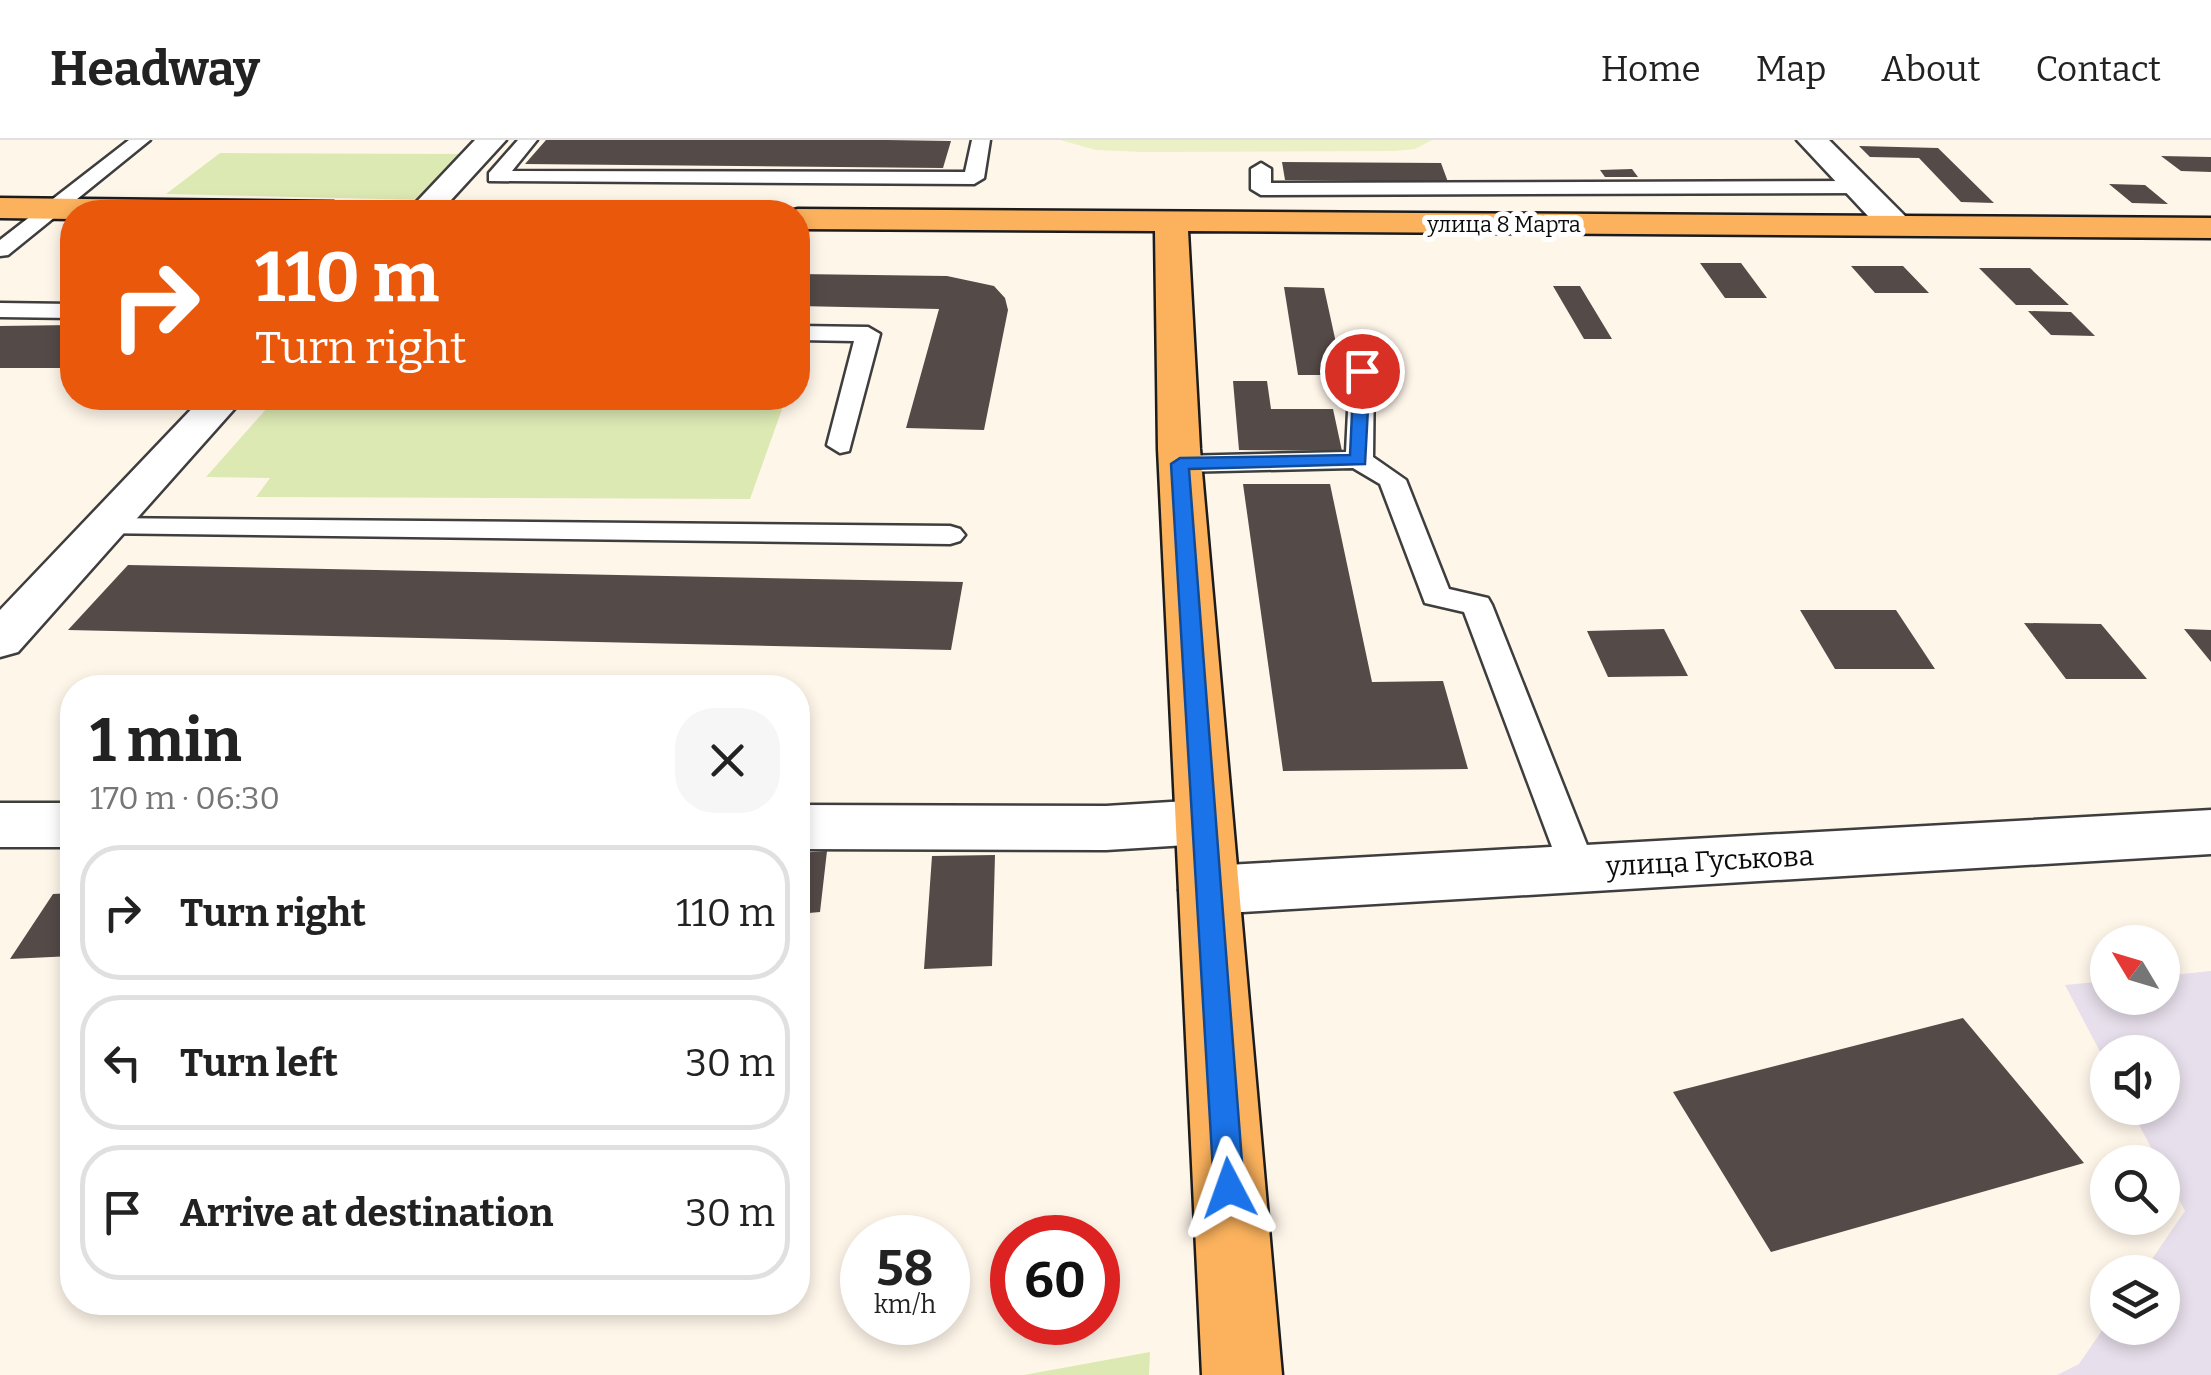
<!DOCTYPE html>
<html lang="en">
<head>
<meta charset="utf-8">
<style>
	:root { --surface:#fff; --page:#f6f6f6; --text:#222; --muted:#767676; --line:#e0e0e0 }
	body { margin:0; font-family:Bitter,serif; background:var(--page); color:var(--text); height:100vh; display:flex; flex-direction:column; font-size:38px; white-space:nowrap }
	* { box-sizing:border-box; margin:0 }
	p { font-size:32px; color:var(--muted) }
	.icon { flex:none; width:55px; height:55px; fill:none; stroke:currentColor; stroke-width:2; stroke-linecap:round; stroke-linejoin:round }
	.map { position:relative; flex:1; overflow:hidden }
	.panel { position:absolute; left:60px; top:535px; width:750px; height:640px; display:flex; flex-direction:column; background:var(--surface); border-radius:40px; box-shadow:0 5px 15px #0003 }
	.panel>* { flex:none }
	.top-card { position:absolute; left:60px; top:60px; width:750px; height:210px; border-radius:40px; box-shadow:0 5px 15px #0003; background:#ea580c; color:#fff; overflow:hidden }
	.needle { width:65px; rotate:308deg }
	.controls { position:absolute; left:2090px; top:785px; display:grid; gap:20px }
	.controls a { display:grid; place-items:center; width:90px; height:90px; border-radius:50%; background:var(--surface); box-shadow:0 5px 15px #0003; font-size:50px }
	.speed { position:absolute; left:840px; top:1075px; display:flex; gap:20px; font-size:50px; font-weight:700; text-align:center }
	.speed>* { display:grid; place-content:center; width:130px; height:130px; border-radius:50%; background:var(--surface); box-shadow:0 5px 15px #0003; line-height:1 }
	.speed small { font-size:25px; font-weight:400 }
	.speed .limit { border:15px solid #d22; background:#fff; color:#111 }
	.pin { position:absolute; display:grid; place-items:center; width:85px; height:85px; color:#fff; margin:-42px; border:5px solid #fff; border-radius:50%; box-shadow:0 2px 10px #0007 }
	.me { position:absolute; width:110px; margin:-55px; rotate:356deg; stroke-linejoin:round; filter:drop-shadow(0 0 8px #0008) }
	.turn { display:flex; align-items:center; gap:35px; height:210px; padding:0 30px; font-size:45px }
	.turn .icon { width:130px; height:130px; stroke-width:2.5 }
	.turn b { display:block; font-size:70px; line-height:85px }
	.round { display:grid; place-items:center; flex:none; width:105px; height:105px; border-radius:40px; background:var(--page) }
	.summary { display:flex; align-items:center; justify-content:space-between; height:170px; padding:0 30px }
	h1 { font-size:60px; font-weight:700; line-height:75px }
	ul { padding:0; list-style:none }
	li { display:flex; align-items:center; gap:30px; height:135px; margin:0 20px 15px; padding:0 10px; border:5px solid var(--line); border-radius:40px }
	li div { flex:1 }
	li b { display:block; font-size:38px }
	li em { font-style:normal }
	header { display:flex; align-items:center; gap:60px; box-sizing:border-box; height:140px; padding:0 50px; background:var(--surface); border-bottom:2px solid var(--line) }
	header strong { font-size:48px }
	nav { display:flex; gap:55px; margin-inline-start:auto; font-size:35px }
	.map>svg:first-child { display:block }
	.industrial { fill:#e7dfeb }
	.green { fill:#dce9b3 }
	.pitch { fill:#ebf0c5 }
	.building { fill:#544a48 }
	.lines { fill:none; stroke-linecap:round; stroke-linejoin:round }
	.lane-casing { stroke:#3e3e3e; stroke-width:5 }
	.street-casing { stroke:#3e3e3e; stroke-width:5 }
	.primary-casing { stroke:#1c1c1c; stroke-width:5 }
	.lane { fill:#fff; fill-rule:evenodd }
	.street { fill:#fff; fill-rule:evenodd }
	.primary { fill:#fcb25d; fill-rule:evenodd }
	.route { fill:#1a73e8; stroke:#114b97; stroke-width:2.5 }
	.labels { text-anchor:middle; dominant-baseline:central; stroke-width:10; stroke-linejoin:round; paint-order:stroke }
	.far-street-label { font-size:22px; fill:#0b0b0b; stroke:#fff }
	.street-label { font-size:28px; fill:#0b0b0b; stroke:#fff }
</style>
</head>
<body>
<header>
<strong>Headway</strong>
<nav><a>Home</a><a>Map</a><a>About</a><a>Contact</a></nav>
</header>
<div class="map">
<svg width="2211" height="1235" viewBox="0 0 2211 1235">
	<rect width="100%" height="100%" fill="#fff6ea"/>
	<!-- industrial -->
	<path class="industrial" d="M2211,831V1235H2057L2079,1224L2107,1183L2108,1188H2162V1132H2143L2185,1071L2130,968H2162V912H2108L2107,925L2065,845L2107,841L2108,858H2162L2163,836Z"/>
	<!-- green -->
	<path class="green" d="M220,13L470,14L423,60L166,54Z
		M276,258H786L750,359L256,357L270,338L206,337Z
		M1150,1212L1149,1235H1024Z"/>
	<!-- pitch -->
	<path class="pitch" d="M1060,0H1432L1415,9L1394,11L1143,12L1096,10Z"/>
	<!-- building -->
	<path class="building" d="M546,0H887L951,1L943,28L525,24Z
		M1859,6L1938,8L1994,63L1961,62L1919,18L1870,17Z
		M2161,16L2211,17V32L2181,31Z
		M1282,22L1441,23L1448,42L1285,40Z
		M1632,29L1638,37H1605L1600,30Z
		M2109,44L2145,45L2168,64L2132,63Z
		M1700,123H1741L1767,158H1725Z
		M1851,126H1903L1929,153H1875Z
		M1979,128H2030L2069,165H2016Z
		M798,134L947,136L994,146L1005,158L1008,170L984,290L906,288L939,169L798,166Z
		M1553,146H1580L1612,199H1584Z
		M1284,147L1324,148L1343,235H1298Z
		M2028,171L2071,172L2095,196L2051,195Z
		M72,185V228H0V186Z
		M1233,241H1267L1271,269H1333L1342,311L1239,310Z
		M1243,344H1330L1372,542L1443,541L1468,629L1283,631Z
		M128,425L963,442L951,510L68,490Z
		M1800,470H1896L1935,529H1835Z
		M2024,483L2101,484L2147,539H2066Z
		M1664,489L1688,536L1608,537L1587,491Z
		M2184,489L2211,490V522Z
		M827,711L820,772L798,774V713Z
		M995,715L992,826L924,829L932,716Z
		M72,753V816L10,819L53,754Z
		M1963,878L2084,1023L1771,1112L1673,952Z"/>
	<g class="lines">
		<!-- lane casing -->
		<g class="lane-casing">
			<path id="lane" d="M129,0H150L8,115L0,116V100Z
				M518,0H537L512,31L965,32L972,0H990L984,38L974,44L489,41V33Z
				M1261,23L1271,29V43L1858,41L1868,47L1858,53L1261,55L1251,49V29Z
				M0,163L72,164V178L0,177Z
				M798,186L868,187L880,194L849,311L840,313L827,305L854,201L798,200Z
				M1362,224L1374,231L1373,317L1406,340L1449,449L1488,458L1492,465L1596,728L1590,739L1577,743L1564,739L1464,472L1425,463L1380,344L1353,328L1180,332L1166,324L1180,316L1346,312L1350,231Z
				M104,378L950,386L960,389L965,395L960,401L950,404L94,393L90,387L94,381Z"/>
		</g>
		<!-- street casing -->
		<g class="street-casing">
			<path id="street" d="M475,0H506L440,72H407Z
				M1797,0H1829L1906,77L1910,84L1906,91H1882Z
				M202,258H244L18,512L0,517V470Z
				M1203,660L1223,666L1232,682L1223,698L1203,704L1106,710L798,709V665L1106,666Z
				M0,663H72V707H0Z
				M2211,670V714L1209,774L1188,767L1179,750L1188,733L1209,726Z"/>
		</g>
		<!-- primary casing -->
		<g class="primary-casing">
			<path id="primary" d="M0,58L333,62L344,65L349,72H72V79L0,78Z
				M798,69L2211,78V98L1188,91L1200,309L1282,1235H1202L1158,309L1155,91L798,89V72H786Z"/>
		</g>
		<!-- lane -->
		<use href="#lane" class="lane"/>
		<!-- street -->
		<use href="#street" class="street"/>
		<!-- primary -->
		<use href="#primary" class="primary"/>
	</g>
	<!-- route -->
	<path class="route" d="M1362,226L1370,231L1365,324L1189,329L1244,1048L1240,1059L1229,1063L1218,1059L1214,1048L1171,324L1180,318L1350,315L1354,231Z"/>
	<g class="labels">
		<!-- far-street labels -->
		<g class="far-street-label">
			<text x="1504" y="84">улица 8 Марта</text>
		</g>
		<!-- street labels -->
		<g class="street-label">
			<text transform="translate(1710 721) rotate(-3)">улица Гуськова</text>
		</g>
	</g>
</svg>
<div class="controls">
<a><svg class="needle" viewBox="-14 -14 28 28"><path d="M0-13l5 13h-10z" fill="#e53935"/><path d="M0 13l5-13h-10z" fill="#767676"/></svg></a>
<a><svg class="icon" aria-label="sound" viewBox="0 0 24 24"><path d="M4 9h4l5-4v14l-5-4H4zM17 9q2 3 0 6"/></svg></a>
<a><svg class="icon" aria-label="search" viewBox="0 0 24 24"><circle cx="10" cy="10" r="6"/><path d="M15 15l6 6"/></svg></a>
<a><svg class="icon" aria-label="layers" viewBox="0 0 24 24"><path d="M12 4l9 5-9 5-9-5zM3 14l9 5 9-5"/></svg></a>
</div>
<div class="speed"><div>58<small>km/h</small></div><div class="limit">60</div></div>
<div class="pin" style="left:1362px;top:231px;background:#d93025"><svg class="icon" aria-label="arrive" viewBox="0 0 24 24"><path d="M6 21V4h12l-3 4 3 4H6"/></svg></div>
<svg class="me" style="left:1229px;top:1048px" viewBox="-20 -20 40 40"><path d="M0-17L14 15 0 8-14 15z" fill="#1a73e8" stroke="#fff" stroke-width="4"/></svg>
<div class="top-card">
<div class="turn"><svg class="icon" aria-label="right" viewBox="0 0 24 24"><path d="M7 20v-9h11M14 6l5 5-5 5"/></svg><div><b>110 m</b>Turn right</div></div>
</div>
<section class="panel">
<div class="summary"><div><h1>1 min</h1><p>170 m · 06:30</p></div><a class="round"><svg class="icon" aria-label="close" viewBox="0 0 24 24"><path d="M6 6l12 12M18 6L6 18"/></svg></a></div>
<ul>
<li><svg class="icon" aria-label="right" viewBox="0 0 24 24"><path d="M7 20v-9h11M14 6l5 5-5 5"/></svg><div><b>Turn right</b></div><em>110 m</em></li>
<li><svg class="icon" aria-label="left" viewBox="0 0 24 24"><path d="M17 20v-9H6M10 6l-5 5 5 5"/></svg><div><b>Turn left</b></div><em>30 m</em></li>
<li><svg class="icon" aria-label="arrive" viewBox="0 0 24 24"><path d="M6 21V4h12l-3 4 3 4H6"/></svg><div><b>Arrive at destination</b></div><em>30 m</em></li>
</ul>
</section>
</div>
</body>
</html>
